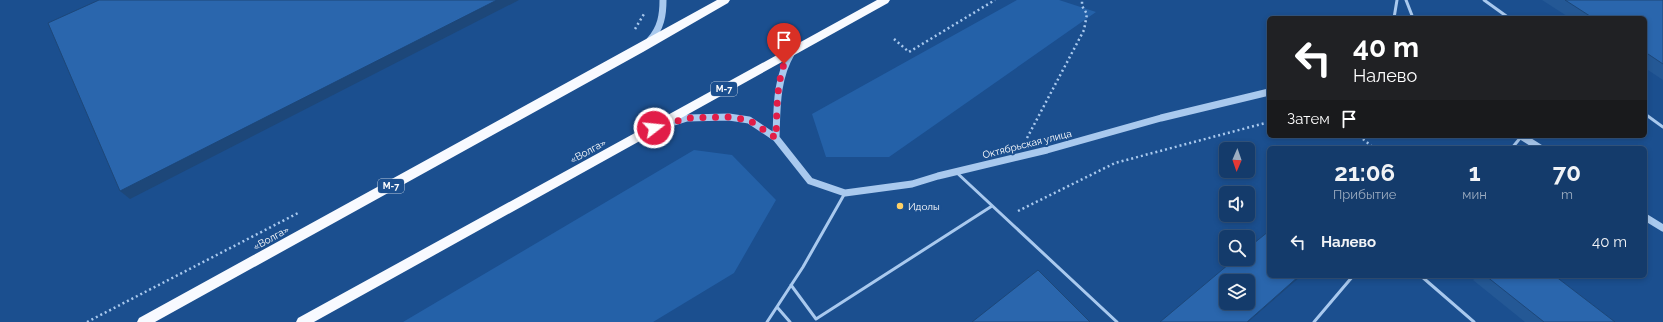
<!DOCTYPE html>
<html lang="ru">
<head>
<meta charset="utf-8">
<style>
	:root { --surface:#143b6b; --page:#214673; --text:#f1f3f6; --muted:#9dadc1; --line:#33557e }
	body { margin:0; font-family:Raleway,sans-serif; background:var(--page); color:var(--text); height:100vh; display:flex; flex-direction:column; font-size:15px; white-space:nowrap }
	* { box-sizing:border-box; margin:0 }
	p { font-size:13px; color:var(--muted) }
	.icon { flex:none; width:22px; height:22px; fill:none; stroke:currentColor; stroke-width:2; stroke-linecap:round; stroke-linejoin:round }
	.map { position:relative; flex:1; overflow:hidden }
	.panel { position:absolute; left:1267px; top:146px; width:380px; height:132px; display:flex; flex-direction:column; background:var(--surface); border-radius:6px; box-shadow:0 2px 6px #0003,0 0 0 1px var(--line) }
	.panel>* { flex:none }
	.guide { position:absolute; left:1267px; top:16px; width:380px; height:122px; border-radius:6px; box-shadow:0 2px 6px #0003,0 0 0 1px var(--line); background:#202124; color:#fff; overflow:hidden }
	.needle { width:26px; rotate:182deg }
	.controls { position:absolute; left:1219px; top:142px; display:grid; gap:8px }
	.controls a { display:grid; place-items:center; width:36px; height:36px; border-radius:6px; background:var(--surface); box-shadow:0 2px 6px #0003,0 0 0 1px var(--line); font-size:20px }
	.pin { position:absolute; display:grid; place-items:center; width:34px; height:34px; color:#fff; margin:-41px -17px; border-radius:50% 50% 50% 0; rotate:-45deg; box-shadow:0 0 4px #0007 }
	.pin .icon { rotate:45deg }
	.me { position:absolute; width:44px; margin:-22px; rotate:74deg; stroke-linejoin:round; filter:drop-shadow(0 0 3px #0008) }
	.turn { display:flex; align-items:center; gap:14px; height:84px; padding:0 20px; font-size:18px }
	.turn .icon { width:52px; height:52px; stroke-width:2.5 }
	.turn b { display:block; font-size:28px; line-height:34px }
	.then { display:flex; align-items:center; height:38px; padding:0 20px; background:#0003; gap:8px; font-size:15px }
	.eta { display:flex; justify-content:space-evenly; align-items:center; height:68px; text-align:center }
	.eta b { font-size:24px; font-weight:700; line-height:28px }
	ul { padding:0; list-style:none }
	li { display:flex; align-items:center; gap:12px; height:56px; padding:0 20px }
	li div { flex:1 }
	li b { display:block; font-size:15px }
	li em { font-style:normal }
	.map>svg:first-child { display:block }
	.green { fill:#2461a8 }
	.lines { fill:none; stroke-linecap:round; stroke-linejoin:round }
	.path { stroke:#a9c9ee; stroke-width:2.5; stroke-dasharray:2 3; stroke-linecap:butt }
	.service { stroke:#a9c9ee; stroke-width:3 }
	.tertiary { stroke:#a9c9ee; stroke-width:7 }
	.trunk { fill:#f8faff; fill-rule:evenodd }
	.wall { fill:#245895 }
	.shaded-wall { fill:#1d4779 }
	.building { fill:#2a66ad; stroke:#1d4779; fill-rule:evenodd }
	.route { stroke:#e11d48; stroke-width:7; stroke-dasharray:0 12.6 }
	.poi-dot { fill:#ffd166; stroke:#1b4f8f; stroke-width:1.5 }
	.labels { text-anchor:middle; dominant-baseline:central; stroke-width:4; stroke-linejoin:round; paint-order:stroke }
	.shield { fill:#1b4f8f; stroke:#bbcadd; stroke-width:1 }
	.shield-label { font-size:9px; font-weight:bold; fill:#fff }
	.street-label { font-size:10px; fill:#fff; stroke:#1b4f8f }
	.poi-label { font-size:10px; fill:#fff; stroke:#1b4f8f; text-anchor:start }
</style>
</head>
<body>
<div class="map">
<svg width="1663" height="322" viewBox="0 0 1663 322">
	<rect width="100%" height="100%" fill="#1b4f8f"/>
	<!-- green -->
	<path class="green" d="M1017,0H1059L1096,12L889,157H826L812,114Z
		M694,150L732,155L776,200L734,273L653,322H403Z"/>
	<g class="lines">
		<!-- path -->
		<path class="path" d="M635,29L644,14
			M894,39L909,52L995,0
			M1359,136L1374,148
			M1027,138L1084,30L1087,14L1082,6V0
			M1018,211L1115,163L1269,122
			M87,322L300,212"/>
		<!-- service -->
		<path class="service" d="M1406,0L1413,18
			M1484,0L1509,18
			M1394,18L1397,0
			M1645,114L1663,127
			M1512,148L1521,137
			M956,172L1117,322
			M1421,276L1474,322
			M791,285L816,319L992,206
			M777,307L790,322
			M767,322L803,267L845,193
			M1314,322L1353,276"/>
		<!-- tertiary -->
		<path class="tertiary" d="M650,40C661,28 663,15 663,0
			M665,125L687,118L729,117L749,120L776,138L810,181L845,193L912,184L938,176L1047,150L1161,118L1269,92
			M1521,136L1540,148
			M776,138C777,107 776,79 792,52
			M1645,217L1663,228"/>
		<!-- trunk -->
		<path class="trunk" d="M717,0H730L728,3L643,52L155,322H137L139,318Z
			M877,0H890L888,3L314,322H296L298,318Z"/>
	</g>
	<!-- wall -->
	<path class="wall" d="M1542,0H1663V80L1645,68V18H1570Z
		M1478,276H1555L1615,322H1525L1473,280Z"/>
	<!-- shaded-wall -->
	<path class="shaded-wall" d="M497,0H519L130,199L120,191Z
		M1299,276H1301L1248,322H1247Z"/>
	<!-- building -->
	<path class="building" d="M99,0H497L120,191L48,23Z
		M1565,0H1663V64L1645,52V18H1593Z
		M1269,231V276H1299L1247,322H1160L1235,259H1248V248ZM1226,281H1248V303H1226Z
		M1038,270L1090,322H972Z
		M1486,276H1555L1615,322H1544Z"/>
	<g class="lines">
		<!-- route -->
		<path class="route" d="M654,128L687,118L729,117L749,120L776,138C777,113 776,88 784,64"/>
	</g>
	<!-- markers -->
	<circle class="poi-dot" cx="900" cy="206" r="4"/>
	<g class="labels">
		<!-- shield labels -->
		<g class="shield">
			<rect x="711" y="82" width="26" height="14" rx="3"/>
			<rect x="378" y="179" width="26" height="14" rx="3"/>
		</g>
		<g class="shield-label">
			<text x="724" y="89">М-7</text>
			<text x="391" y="186">М-7</text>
		</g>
		<!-- street labels -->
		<g class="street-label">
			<text transform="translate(1027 144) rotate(-14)">Октябрьская улица</text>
			<text transform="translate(588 151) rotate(-29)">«Волга»</text>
			<text transform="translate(271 238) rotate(-29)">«Волга»</text>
		</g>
		<!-- poi labels -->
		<g class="poi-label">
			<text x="908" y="206">Идолы</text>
		</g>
	</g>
</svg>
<div class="controls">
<a><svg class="needle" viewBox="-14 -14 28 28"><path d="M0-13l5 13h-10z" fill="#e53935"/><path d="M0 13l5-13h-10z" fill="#9dadc1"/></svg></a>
<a><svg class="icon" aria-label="sound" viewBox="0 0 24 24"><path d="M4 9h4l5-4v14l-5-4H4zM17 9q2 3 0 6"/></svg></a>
<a><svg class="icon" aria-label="search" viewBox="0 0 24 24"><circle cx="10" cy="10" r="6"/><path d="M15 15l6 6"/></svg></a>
<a><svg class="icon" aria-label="layers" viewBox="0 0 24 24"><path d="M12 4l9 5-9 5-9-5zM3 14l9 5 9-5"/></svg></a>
</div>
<div class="pin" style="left:784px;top:64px;background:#d93025"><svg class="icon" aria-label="arrive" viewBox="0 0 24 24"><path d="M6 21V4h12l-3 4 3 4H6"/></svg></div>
<svg class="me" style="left:654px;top:128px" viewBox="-20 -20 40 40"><circle r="17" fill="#e11d48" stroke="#fff" stroke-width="3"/><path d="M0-11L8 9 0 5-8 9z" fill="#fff"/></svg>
<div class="guide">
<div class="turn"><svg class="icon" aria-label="left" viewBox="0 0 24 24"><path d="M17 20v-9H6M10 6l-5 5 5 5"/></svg><div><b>40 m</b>Налево</div></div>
<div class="then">Затем<svg class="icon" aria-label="arrive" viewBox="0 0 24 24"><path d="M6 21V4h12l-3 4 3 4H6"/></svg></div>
</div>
<section class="panel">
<div class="eta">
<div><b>21:06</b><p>Прибытие</p></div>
<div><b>1</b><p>мин</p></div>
<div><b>70</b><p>m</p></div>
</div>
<ul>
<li><svg class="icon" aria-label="left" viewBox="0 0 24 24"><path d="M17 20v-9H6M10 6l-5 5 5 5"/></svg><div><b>Налево</b></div><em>40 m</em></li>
</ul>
</section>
</div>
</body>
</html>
